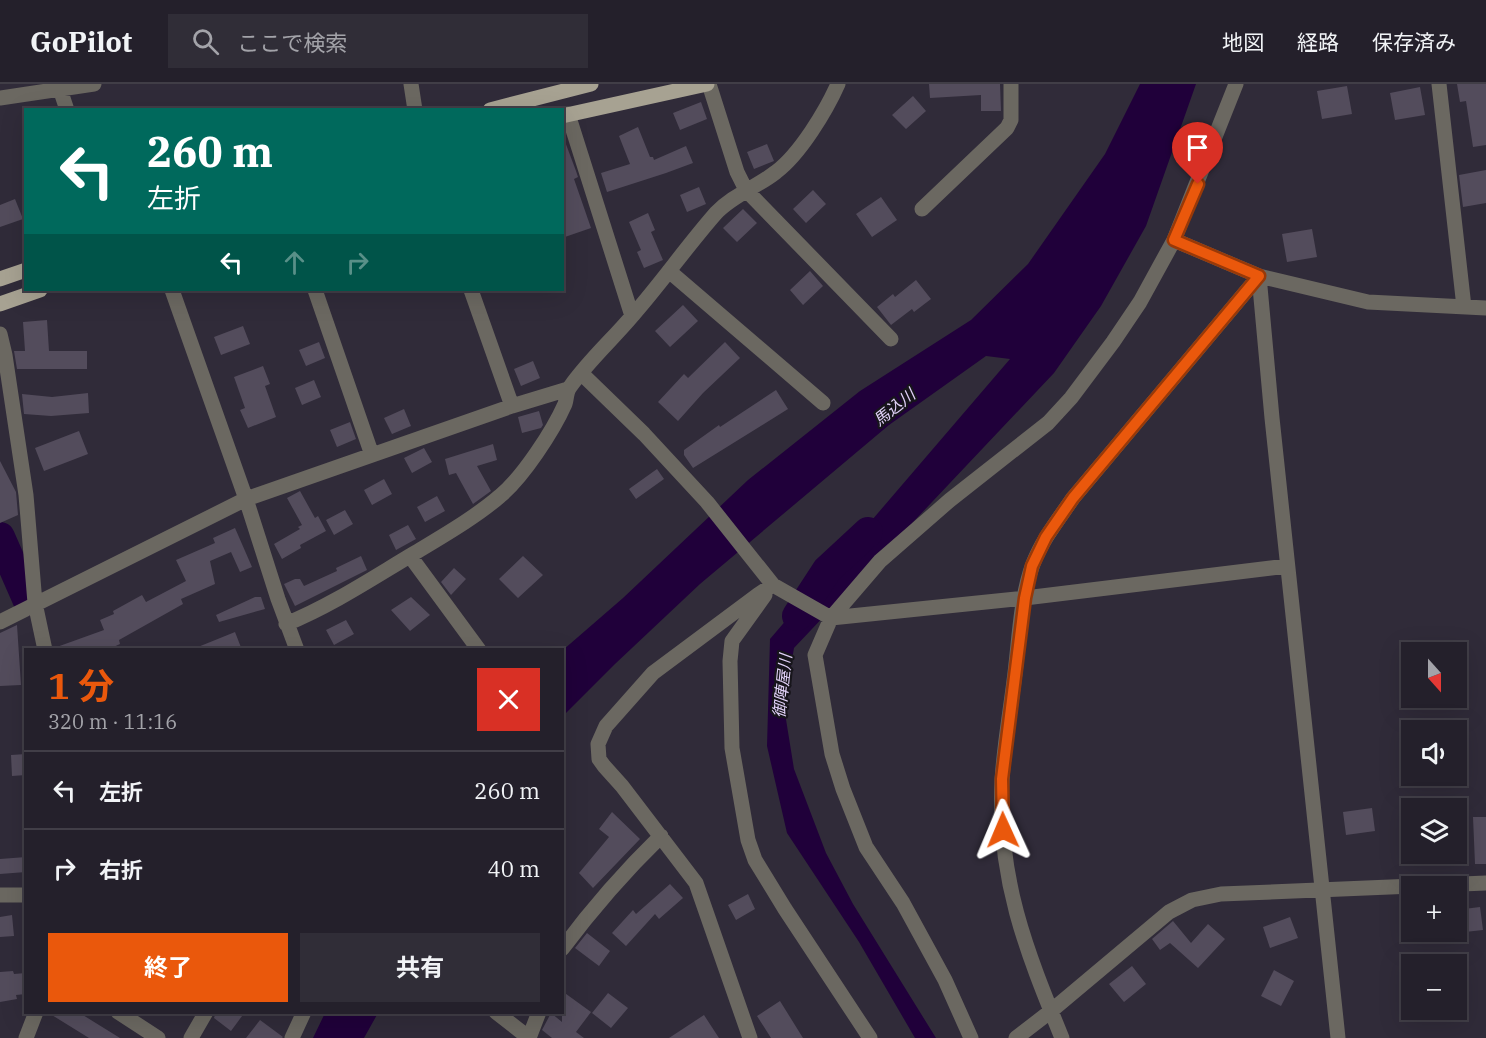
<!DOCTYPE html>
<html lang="ja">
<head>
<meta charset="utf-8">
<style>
	:root { --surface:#24202b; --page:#302d37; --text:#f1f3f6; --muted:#a3a3a9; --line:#413e47; --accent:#ea580c }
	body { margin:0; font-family:"IBM Plex Serif","Noto Sans JP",serif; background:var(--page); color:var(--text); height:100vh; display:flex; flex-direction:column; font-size:22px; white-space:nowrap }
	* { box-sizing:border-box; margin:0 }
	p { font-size:20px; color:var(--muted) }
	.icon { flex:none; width:33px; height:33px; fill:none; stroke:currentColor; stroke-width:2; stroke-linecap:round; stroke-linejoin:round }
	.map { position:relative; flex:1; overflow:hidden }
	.sheet { position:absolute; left:24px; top:564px; width:540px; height:366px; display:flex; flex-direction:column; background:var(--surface); border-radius:0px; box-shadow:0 6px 24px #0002,0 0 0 2px var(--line) }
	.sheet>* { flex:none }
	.top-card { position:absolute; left:24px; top:24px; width:540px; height:183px; border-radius:0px; box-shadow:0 6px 24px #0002,0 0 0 2px var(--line); background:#00695c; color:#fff; overflow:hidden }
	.needle { width:39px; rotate:159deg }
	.controls { position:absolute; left:1401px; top:558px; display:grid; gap:12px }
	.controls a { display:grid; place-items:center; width:66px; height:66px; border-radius:0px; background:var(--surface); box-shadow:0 6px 24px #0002,0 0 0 2px var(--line); font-size:30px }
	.pin { position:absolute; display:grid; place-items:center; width:51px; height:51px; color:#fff; margin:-62px -26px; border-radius:50% 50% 50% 0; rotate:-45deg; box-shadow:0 0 6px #0007 }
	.pin .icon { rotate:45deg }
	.me { position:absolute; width:66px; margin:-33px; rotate:359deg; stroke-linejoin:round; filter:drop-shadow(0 0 4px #0008) }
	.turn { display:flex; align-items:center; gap:21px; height:126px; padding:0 24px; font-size:27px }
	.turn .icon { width:78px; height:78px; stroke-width:2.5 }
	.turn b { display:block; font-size:42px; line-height:51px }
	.lanes { display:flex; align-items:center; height:57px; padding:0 24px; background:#0003; justify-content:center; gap:30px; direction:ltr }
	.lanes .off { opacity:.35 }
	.round { display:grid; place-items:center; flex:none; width:63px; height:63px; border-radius:0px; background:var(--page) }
	.overview { display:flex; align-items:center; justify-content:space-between; height:102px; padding:0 24px }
	h1 { font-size:36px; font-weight:700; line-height:45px; color:var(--accent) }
	.cta { display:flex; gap:12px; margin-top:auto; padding:12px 24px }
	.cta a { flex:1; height:69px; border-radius:0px; background:var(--accent); color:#fff; font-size:24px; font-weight:700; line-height:69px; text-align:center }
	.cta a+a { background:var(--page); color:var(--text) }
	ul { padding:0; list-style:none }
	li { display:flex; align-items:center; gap:18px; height:78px; padding:0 24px; border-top:2px solid var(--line) }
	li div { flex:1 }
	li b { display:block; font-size:22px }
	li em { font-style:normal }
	header { display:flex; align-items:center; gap:36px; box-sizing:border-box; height:84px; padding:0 30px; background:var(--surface); border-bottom:2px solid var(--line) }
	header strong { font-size:28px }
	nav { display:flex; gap:33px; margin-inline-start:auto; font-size:21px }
	.search { width:420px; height:54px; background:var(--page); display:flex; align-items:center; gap:15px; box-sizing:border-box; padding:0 21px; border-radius:0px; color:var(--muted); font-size:22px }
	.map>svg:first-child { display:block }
	.water { fill:#20003a }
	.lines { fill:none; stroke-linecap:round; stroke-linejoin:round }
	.river { stroke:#20003a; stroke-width:30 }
	.building { fill:#534c5c }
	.street { stroke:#6b6861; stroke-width:15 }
	.primary { stroke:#a7a292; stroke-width:15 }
	.route-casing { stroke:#983908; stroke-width:15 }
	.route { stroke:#ea580c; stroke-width:10 }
	.labels { text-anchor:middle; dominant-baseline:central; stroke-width:4.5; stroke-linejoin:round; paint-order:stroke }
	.water-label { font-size:16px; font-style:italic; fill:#e3d3fa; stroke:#17151b }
</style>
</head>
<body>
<header>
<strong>GoPilot</strong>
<div class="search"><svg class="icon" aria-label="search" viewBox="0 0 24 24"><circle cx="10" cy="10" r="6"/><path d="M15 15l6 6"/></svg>ここで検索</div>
<nav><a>地図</a><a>経路</a><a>保存済み</a></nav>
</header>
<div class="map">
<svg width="1486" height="954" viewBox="0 0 1486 954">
	<rect width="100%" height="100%" fill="#302b39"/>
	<!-- water -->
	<path class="water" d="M1140,0H1196L1146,142L1101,222L1054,289L794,564L784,623L794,685L826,769L853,820L936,954H915L859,858L787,749L767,662L770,555L1010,275L986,272L889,341L700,500L615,580L563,632V566L623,514L748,396L860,307L971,236L1028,180L1105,70Z
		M325,929V928L378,929L364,954H313Z"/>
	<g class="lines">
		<!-- river -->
		<path class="river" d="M0,453L28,517
			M797,532L827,486L868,448"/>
	</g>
	<!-- building -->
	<path class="building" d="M929,0H1000L1001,27H981V11L930,14Z
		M1457,0H1486V61L1473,63L1466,17L1460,18Z
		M1347,2L1352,30L1322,35L1317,7Z
		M1420,3L1425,31L1395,36L1390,9Z
		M913,12L926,27L906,45L892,31Z
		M701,18L707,35L680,46L673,29Z
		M638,43L650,73H653L654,76L686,62L693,79L666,89L607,108L601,89L630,80L619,52Z
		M562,55H564L576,87L578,93L574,95L591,144L562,154Z
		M767,60L774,77L754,85L747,68Z
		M1486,86V119L1463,123L1459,91Z
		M699,103L706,120L687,128L680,111Z
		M813,106L826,120L806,139L793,125Z
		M881,113L897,136L872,153L856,130Z
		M15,115L23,135L0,143V121Z
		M743,125L757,139L737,158L723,144Z
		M648,129L655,146L651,148L663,176L644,184L637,168L641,166L629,138Z
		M1312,145L1317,173L1287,178L1282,150Z
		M810,187L823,202L803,221L790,206Z
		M916,196L931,215L914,228L912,225L891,241L877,223L893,210L895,213Z
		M683,221L698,237L670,263L655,247Z
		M47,236L49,267H87V285H17L14,267H25L23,238Z
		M243,242L250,260L221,271L214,253Z
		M319,258L325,274L306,282L299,266Z
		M725,258L740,274L703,309L678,337L658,318L684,290L688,294Z
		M533,277L540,294L521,302L514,285Z
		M263,282L270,300L265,302L276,333L248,344L240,326L245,324L234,293Z
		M314,296L321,313L302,321L295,304Z
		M776,306L788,325L693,384L684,371V366L719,341L720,343Z
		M88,309L89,329L51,332L24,330L22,310L52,313Z
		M404,325L411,342L392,350L384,334Z
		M539,327L543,341L541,344L522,349L518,333Z
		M350,338L356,355L337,363L330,346Z
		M79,347L88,370L44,387L35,364Z
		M493,360L497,376L477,382L491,407L473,420L456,389L449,391L445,375Z
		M424,364L432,378L412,389L404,374Z
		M0,377L16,408L18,431L0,439Z
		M657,385L664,395L636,415L629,405Z
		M384,395L392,410L372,421L364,406Z
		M300,407L315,434L318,432L326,447L300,461L301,464L282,475L274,460L300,445L298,443L302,441L287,414Z
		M437,412L445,427L425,438L417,423Z
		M345,426L353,440L334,451L326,436Z
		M408,441L416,455L396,466L389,451Z
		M235,444L252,483L240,488L231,468L210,477L215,500L181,515L183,520L119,556L120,560L107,566H55L54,564L104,546L100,536L114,530L113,527L142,511L146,518L186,497L176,476L215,459L213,454Z
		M361,472L367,486L295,522L284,500L295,495H300L304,502L337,487L336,484Z
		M523,472L543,491L518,514L499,495Z
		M454,484L466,495L451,511L441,498Z
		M255,513H261L265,525L219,538L216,531Z
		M411,513L430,531L410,547L391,526Z
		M346,536L354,550L334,561L326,546Z
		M17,541L21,601L0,602V549Z
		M235,548L242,566H193V565Z
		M26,670V691L12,692L11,671Z
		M1372,724L1375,747L1346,751L1343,728Z
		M612,728L640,755L593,804L579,789L609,753L599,745Z
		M1473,733H1486V780H1475Z
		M26,773V788L0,790V775Z
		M670,800L683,814L659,835L655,830L626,862L612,849L633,826L636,830Z
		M748,810L755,825L736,836L728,821Z
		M1480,823L1483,846L1456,849V826Z
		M12,831L14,852L0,853V833Z
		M1290,833L1298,854L1270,864L1263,843Z
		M1173,837L1191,859L1208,840L1225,855L1198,884L1170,859L1160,866L1152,855Z
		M587,849L610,867L599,882L575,864Z
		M1132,882L1146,900L1124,918L1109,900Z
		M1274,886L1294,897L1281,922L1261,912Z
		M13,887L14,890L26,889V910L16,911L17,915L0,918V888Z
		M562,907L591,928L576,948L584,954H552L542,946L551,929L562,938Z
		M608,909L628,924L611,944L592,929Z
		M780,917L803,954H771L757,932Z
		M47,928H78L120,954H89Z
		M216,928H245L231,947L214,934Z
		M704,931L719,954H669Z
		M260,936L283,953L282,954H246Z"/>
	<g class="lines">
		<!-- street -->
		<path class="street" d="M411,0L415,26
			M709,0L737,88L746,106L891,255
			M1439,0L1464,223
			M60,5L67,26
			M0,14L94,0
			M568,30L632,232
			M922,125L1007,44L1011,36V0
			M1174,156L1259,192L1368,218L1486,224
			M669,187L823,319
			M1259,192L1272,334L1338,954
			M172,206L246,415L278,515L297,566
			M315,206L372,371
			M471,206L512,322
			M0,250L5,271L26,411L35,519L45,566
			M581,289L644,350L707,418L773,501L831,534L1025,514L1287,482
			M410,472L479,566
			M765,511L732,557L730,577L732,664L748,756L755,776L785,825L870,954
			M0,538L246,415L512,322L568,305
			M286,540C332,521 371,495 413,470C441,453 476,433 500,412C523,393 553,347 565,320C567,314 566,308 570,303C588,277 613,255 633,231C662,198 687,162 716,129C733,111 757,103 776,88C800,70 826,27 838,0
			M0,811H26
			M562,865C592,825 625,787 661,752
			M118,928L158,954
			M496,928L529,954
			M26,954L36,928
			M191,954L206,928
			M292,954L304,928
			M529,954L539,928
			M750,954L696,799L622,702L604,682L599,675L598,660L606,642L653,589L759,510L773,501
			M971,954L945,896L903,819L866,763L843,705L832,670L815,571L831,534L880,477L950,416L1048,339L1071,314L1113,258L1140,218L1174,156L1236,0
			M1016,954L1051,927L1169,828L1192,816L1221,810L1486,799
			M1062,954C1026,866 997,794 1002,696C1004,663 1010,629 1014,597C1019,560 1020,514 1033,480C1042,456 1058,436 1073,414L1259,192"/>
		<!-- primary -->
		<path class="primary" d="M490,26L591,0
			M562,32L707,0
			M0,195L26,186
			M0,220L40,206"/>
	</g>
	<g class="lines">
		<!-- route casing -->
		<g class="route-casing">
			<path id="route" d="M1003,746L1002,695L1025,514L1032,482L1046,453L1073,414L1259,192L1174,156L1198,100"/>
		</g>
		<!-- route -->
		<use href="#route" class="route"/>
	</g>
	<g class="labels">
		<!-- water labels -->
		<g class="water-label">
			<text transform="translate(894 323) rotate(-39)">馬込川</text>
			<text transform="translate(782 602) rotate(-84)">御陣屋川</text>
		</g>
	</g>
</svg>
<div class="controls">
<a><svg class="needle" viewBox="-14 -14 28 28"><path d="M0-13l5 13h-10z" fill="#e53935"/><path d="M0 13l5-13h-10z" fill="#a3a3a9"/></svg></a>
<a><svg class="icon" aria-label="sound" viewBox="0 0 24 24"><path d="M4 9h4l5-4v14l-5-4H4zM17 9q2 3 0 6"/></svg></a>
<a><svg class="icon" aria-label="layers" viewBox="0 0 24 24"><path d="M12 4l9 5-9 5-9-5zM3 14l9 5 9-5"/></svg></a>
<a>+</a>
<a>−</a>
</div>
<div class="pin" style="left:1198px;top:100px;background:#d93025"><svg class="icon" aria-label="arrive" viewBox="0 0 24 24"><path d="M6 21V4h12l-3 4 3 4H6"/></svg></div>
<svg class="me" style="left:1003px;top:746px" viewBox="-20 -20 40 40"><path d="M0-17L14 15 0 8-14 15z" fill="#ea580c" stroke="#fff" stroke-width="4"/></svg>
<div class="top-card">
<div class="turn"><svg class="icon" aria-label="left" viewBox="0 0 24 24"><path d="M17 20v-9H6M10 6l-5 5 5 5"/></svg><div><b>260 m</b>左折</div></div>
<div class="lanes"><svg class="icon" aria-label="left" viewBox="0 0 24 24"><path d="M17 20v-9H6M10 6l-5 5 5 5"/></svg><svg class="icon off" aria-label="ahead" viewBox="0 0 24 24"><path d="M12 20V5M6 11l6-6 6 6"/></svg><svg class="icon off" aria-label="right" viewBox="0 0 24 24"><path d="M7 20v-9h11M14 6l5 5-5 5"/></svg></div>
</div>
<section class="sheet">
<div class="overview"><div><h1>1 分</h1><p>320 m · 11:16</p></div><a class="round" style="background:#d93025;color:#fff"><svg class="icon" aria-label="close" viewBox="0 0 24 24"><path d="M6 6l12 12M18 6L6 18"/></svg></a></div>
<ul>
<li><svg class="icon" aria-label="left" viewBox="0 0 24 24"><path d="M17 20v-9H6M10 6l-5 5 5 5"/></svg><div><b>左折</b></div><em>260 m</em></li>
<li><svg class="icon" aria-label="right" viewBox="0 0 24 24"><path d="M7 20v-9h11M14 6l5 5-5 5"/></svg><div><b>右折</b></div><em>40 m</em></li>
</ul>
<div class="cta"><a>終了</a><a>共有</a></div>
</section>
</div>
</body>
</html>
